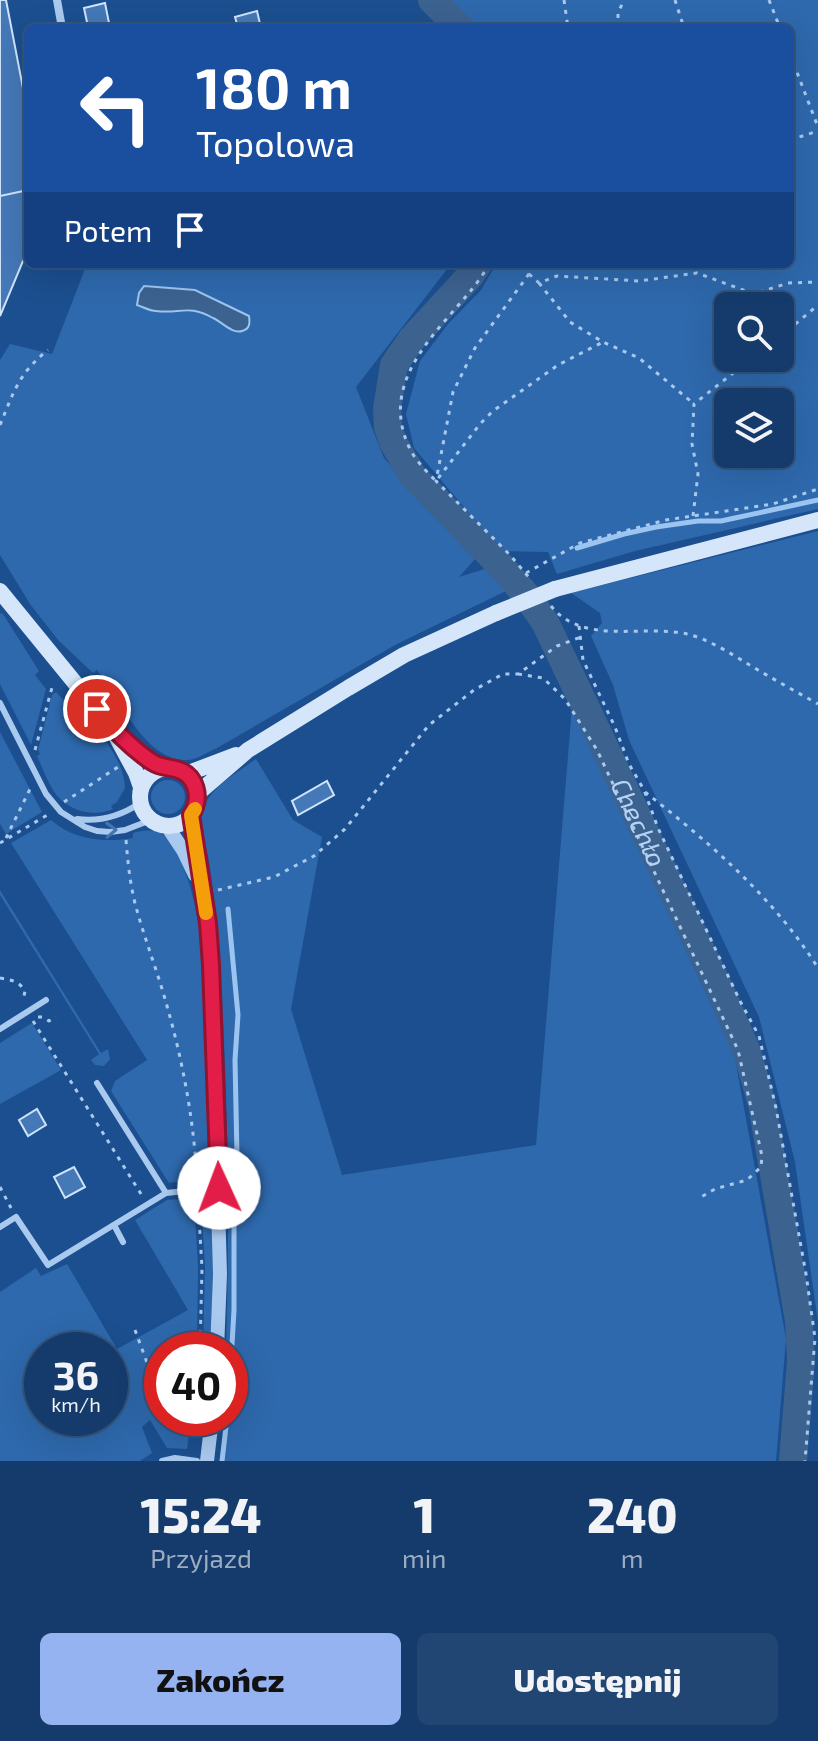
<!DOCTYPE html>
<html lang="pl">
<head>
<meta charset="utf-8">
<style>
	:root { --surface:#143b6b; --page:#214673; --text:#f1f3f6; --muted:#9dadc1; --line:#33557e; --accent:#95b2f1 }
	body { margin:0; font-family:"Exo 2",sans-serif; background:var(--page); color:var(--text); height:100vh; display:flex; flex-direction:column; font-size:30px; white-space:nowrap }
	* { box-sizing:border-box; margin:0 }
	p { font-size:26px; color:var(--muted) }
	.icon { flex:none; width:44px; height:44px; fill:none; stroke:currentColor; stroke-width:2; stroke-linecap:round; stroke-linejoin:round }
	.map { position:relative; height:1461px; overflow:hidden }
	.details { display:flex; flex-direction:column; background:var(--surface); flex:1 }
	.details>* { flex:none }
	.guide { position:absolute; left:24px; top:24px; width:770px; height:244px; border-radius:12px; box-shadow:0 8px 32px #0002,0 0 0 2px var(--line); background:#1a4fa0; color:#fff; overflow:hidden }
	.controls { position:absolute; left:714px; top:292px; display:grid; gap:16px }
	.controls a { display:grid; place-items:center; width:80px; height:80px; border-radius:12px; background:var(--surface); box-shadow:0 8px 32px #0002,0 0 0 2px var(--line); font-size:40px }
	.speed { position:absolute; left:24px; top:1332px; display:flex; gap:16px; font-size:40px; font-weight:700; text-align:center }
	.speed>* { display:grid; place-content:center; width:104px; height:104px; border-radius:50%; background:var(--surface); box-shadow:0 8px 32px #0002,0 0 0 2px var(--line); line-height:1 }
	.speed small { font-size:20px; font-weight:400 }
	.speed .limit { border:12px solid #d22; background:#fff; color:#111 }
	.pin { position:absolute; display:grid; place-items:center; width:68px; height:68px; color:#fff; margin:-34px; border:4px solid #fff; border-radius:50%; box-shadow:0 2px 8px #0007 }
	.me { position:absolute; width:88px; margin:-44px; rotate:358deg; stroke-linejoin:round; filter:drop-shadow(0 0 6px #0008) }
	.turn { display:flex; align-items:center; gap:28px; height:168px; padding:0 40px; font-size:36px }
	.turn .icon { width:104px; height:104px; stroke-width:2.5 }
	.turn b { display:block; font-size:56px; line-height:68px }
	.then { display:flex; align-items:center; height:76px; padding:0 40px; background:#0003; gap:16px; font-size:30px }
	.eta { display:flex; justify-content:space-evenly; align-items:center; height:136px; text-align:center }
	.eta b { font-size:48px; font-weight:800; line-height:56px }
	.primary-button { display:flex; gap:16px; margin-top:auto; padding:16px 40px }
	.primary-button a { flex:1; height:92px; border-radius:12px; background:var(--accent); color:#111; font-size:32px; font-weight:800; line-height:92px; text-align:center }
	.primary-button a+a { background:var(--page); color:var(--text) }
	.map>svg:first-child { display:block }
	.green { fill:#2e69ad; fill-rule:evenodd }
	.water { fill:#3c6290; stroke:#9cc4f0; stroke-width:2 }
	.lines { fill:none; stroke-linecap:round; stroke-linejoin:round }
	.stream { stroke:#9cc4f0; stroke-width:5 }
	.river { stroke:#3c6290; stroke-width:28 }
	.building { fill:#4478b7; stroke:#cfe3fa; stroke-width:2 }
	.path { stroke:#a9c9ee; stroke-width:3; stroke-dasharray:4 6; stroke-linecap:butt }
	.service { stroke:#a9c9ee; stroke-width:6 }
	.minor { stroke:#a9c9ee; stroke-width:8 }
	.tertiary { stroke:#a9c9ee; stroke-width:14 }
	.secondary { stroke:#d6e6fa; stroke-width:16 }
	.secondary-bridge { stroke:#d6e6fa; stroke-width:16 }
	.oneway { stroke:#4674ac }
	.route-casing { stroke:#92132f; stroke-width:20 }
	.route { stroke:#e11d48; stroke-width:14 }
	.slow { stroke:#f59e0b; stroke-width:14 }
	.labels { text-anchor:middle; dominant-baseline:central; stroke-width:6; stroke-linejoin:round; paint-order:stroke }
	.water-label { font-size:26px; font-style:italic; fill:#b5d3f5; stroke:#1b4f8f }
</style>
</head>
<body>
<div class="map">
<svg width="818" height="1461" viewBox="0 0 818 1461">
	<rect width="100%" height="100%" fill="#1b4f8f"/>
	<!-- green -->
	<path class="green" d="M440,0H818V509L635,551L557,574L548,552L501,551L414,448L406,414L420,361L448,324L481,290L496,264H790V28H467ZM728,306H780V358H728ZM728,402H780V454H728Z
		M87,264H451L356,387L384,458L467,551L476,558L459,577L491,567L510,589L395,645L217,748C208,752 196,760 187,760C146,762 119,698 97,670L93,673L58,640L30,604L0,555V360L10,344L52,354Z
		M818,531V1322L795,1162L759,1017L629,740L613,685L591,636L602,623L600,613L571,593Z
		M0,613L3,614L39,671L35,675L46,689L31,745L0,684Z
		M56,692C64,702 76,708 85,717C103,736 124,761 125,788L117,802L111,806L113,809C95,817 72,812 58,797C49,786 43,769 37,756L40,754L38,750L52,695Z
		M572,707L734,1053L786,1339L776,1461H223L227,1419L222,1418H230V1350H226C230,1222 228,1093 220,965C218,930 214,896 209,861C207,848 199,833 200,820C204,790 234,775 256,759L293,820L322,837L291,1009L342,1175L536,1145Z
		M0,732L42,812L6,834L0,824Z
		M151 797a17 17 0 1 1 34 0a17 17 0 1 1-34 0Z
		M51,820C73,840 105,843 133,838V833C144,830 158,828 167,838C174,845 178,856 182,864C204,916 202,972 205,1027C207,1072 209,1117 209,1162C202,1179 187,1180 169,1183L111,1091L115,1081L147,1060L11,843Z
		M0,890L101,1053L108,1049L110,1059L104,1066L95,1065L91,1060L99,1054L0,895Z
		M32,1023L61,1070L0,1104V1043Z
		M194,1198L198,1268L197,1350H162V1418H191L187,1449L167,1448L150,1420L142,1427L152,1453L140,1461H0V1292L36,1268L41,1276L67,1264L117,1349L188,1310L135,1220L167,1200ZM42,1350H110V1418H42Z
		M201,1198L210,1208L212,1214L213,1274L210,1350H203L205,1267Z"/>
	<!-- water -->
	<path class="water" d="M144,286L195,290L249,316C250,323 250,329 242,331C232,334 222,322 213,318C189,304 180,314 156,311C150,311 143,307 137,305L139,293Z"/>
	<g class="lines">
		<!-- stream -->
		<path class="stream" d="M577,548L624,534L656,527L698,521H721L818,500
			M497,571L502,567L514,565
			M228,909L238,1015L235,1060L237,1156L234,1216V1310L230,1379
			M222,1461L227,1418"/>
		<!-- river -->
		<g class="river">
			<path d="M432,0L460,28"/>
			<path id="s1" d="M478,264L470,276L412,339L394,365L387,409L388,427L393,442L413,476L502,567L526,595L545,622L721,992L747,1052L762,1104L799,1321L801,1361L793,1461"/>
		</g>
	</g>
	<!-- building -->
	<path class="building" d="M0,0H6L28,114V190L0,196Z
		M105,3L109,23L88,27L84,8Z
		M257,11L261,28H238L235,17Z
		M28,190V249L0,316V196Z
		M327,781L334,795L298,815L292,801Z
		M37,1109L46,1125L28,1136L19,1120Z
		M74,1167L85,1187L65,1198L54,1177Z"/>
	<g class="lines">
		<!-- path -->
		<path class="path" d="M564,0L568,28
			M675,0L684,28
			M769,0L780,28
			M618,28V13L624,0
			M790,54L818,127
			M790,140L818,131
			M490,264C483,274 476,285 468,294C431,338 380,384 409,447C415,460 426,471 436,481L480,424L493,411L558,365L603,342
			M525,264L529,274
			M529,274L475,348L453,392L436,481L510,555L532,581
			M529,274L539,283L557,276L639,281L697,273L754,294L788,283L818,282
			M539,283L570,322L603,342L639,358L694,404
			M780,337L818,305
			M0,425C14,391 19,373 48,350
			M693,516L698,474L692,444L694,404L752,358
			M526,573L580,543L666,520L773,504L818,489
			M551,606C583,646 643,624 687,634C708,639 730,653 748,664C771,678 795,691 818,704
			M579,626L583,660L615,727L629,764L644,790L658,828L740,1001L759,1036L776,1108L806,1274L815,1338L805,1461
			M518,674L543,678L565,699L597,750L738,1050L762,1156L761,1167L747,1180L715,1189L701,1197
			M35,750L53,684
			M645,792C710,843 774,898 818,968
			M64,802L118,767
			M6,838L31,787
			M126,840C128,863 130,885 136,907C145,940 158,973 167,1006C183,1062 194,1122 197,1180
			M0,843L49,814
			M218,890L274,877L314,856L345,829L429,725L474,690L503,674H518L557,646L581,637
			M0,978C11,980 19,981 25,991L23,1001
			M38,1017H42L49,1021L56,1017
			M33,1021L141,1194
			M0,1187L11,1208
			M198,1200L202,1268L200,1350
			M135,1330L149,1368
			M196,1418L194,1431H197"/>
		<!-- service -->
		<path class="service" d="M0,703L46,794L61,812L85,827L97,831L110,832L125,830L151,820
			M77,819C101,822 121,816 140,803
			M0,1029L46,1000
			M97,1083L166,1193
			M114,1225L123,1242
			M0,1227L16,1217L48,1265L166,1193L215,1188
			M162,1461L175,1458L197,1461"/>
		<!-- minor -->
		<path class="minor" d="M57,0L62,28"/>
		<!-- tertiary -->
		<path class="tertiary" d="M191,815L208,923L211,965L220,1274L217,1350
			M167,826L183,850L195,875
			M207,1461L212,1418"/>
		<!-- secondary -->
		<path class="secondary" d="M555,589L818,520
			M0,591L111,727L153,763L165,768
			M116,736L136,773L141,787
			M140 797a29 29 0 1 1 58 0a29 29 0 1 1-58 0Z
			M186,774L236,755
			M197,794L248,750L348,688L404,655L496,613"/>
		<!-- secondary-bridge -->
		<path class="secondary-bridge" d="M496,613L555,589"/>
	</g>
	<!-- one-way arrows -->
	<defs><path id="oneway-chevron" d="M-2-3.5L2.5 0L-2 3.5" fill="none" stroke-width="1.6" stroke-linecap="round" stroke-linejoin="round" transform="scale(2)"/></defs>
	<use class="oneway" href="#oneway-chevron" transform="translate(111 830) rotate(-2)"/>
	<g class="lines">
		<!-- route casing -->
		<g class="route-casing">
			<path id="route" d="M97,709C112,728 131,748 152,762C160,767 167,767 176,769C197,775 202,798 191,815L208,923L211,965L219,1188"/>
		</g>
		<!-- route -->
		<use href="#route" class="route"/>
		<!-- slow -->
		<path class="slow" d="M195,809L191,815L206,913"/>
	</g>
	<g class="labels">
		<!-- water labels -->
		<g class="water-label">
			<text stroke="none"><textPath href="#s1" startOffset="668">Chechło</textPath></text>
		</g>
	</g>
</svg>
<div class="controls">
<a><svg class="icon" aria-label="search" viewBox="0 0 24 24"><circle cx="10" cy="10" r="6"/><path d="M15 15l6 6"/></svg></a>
<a><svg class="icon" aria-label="layers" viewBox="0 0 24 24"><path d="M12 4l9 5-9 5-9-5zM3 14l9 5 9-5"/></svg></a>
</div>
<div class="speed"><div>36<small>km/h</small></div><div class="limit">40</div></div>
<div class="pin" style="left:97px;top:709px;background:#d93025"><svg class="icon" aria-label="arrive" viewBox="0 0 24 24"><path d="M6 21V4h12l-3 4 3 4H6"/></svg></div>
<svg class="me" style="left:219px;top:1188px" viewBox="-20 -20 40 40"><circle r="19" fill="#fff"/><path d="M0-13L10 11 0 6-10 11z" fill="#e11d48"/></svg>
<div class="guide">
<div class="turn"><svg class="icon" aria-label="left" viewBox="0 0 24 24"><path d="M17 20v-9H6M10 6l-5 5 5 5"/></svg><div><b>180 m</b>Topolowa</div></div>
<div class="then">Potem<svg class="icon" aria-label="arrive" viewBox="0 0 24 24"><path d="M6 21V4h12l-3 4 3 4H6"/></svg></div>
</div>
</div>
<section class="details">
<div class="eta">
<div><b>15:24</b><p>Przyjazd</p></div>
<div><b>1</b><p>min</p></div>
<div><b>240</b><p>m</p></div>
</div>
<div class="primary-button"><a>Zakończ</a><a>Udostępnij</a></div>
</section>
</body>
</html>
